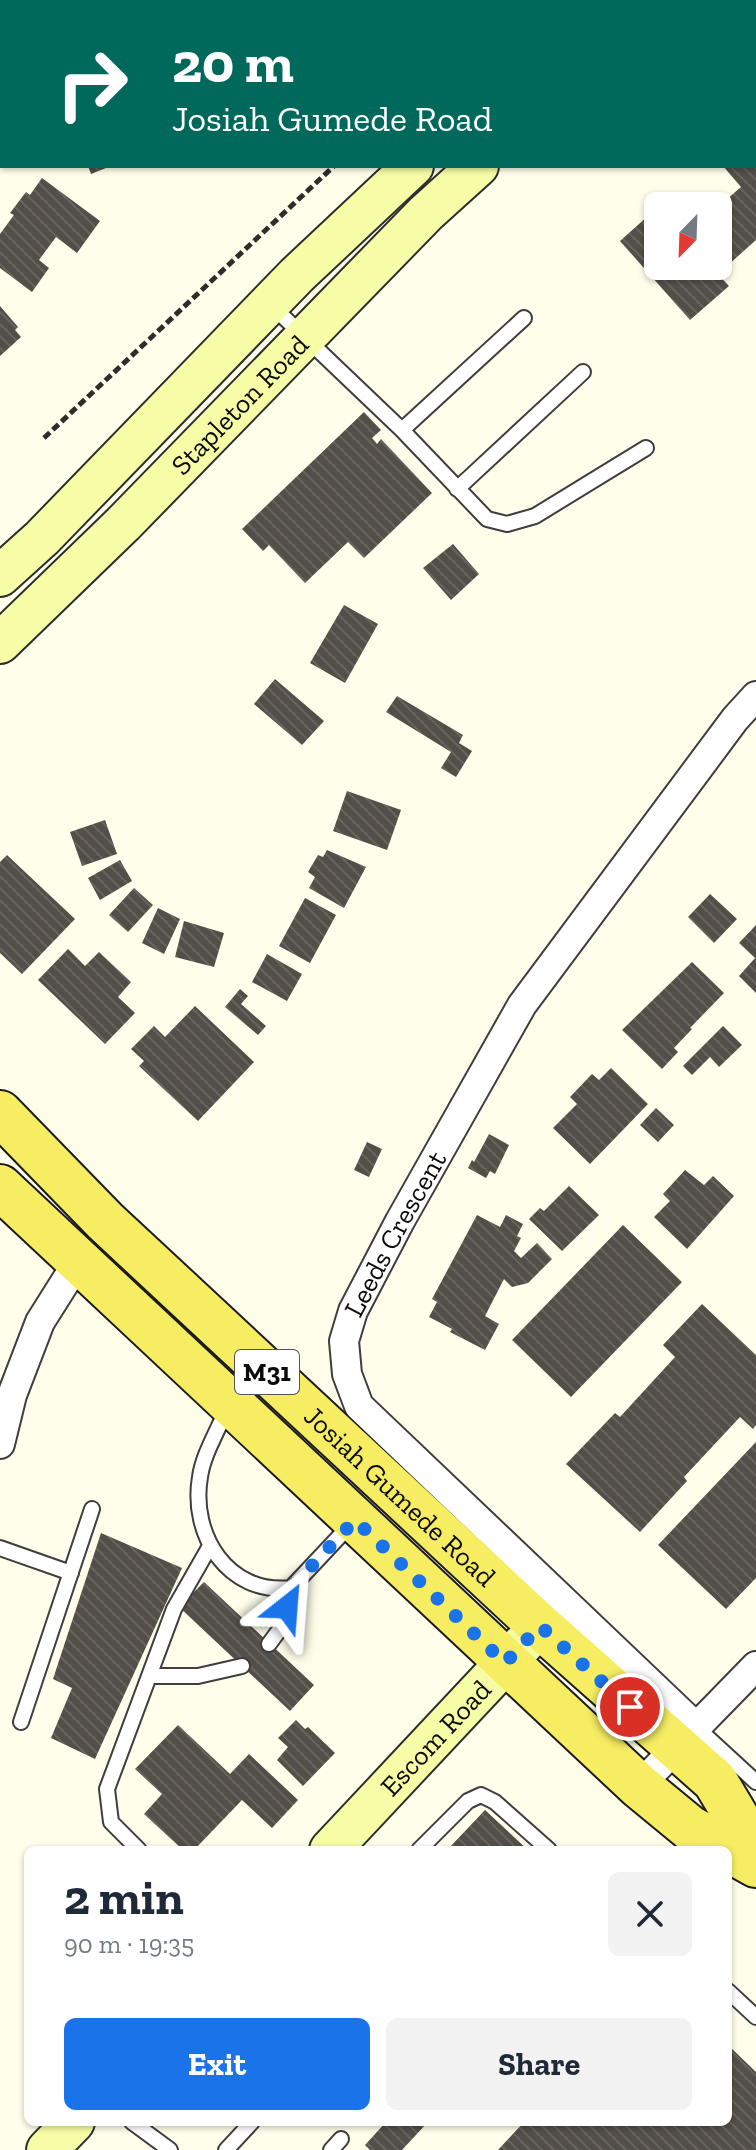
<!DOCTYPE html>
<html lang="en">
<head>
<meta charset="utf-8">
<style>
	:root { --surface:#fff; --page:#f2f2f3; --text:#1f2937; --muted:#747a83; --accent:#1a73e8 }
	body { margin:0; font-family:"Zilla Slab",serif; background:var(--page); color:var(--text); height:100vh; display:flex; flex-direction:column; font-size:30px; white-space:nowrap }
	* { box-sizing:border-box; margin:0 }
	p { font-size:26px; color:var(--muted) }
	.icon { flex:none; width:44px; height:44px; fill:none; stroke:currentColor; stroke-width:2; stroke-linecap:round; stroke-linejoin:round }
	.map { position:relative; flex:1; overflow:hidden }
	.sheet { position:absolute; left:24px; top:1846px; width:708px; height:280px; display:flex; flex-direction:column; background:var(--surface); border-radius:12px; box-shadow:0 2px 6px #0004 }
	.sheet>* { flex:none }
	.banner { position:absolute; left:0px; top:0px; width:756px; height:168px; box-shadow:0 2px 6px #0004; background:#00695c; color:#fff; overflow:hidden }
	.needle { width:52px; rotate:203deg }
	.controls { position:absolute; left:644px; top:192px; display:grid; gap:16px }
	.controls a { display:grid; place-items:center; width:88px; height:88px; border-radius:12px; background:var(--surface); box-shadow:0 2px 6px #0004; font-size:40px }
	.pin { position:absolute; display:grid; place-items:center; width:68px; height:68px; color:#fff; margin:-34px; border:4px solid #fff; border-radius:50%; box-shadow:0 2px 8px #0007 }
	.me { position:absolute; width:88px; margin:-44px; rotate:28deg; stroke-linejoin:round; filter:drop-shadow(0 0 6px #0008) }
	.turn { display:flex; align-items:center; gap:28px; height:168px; padding:0 40px; font-size:36px }
	.turn .icon { width:104px; height:104px; stroke-width:2.5 }
	.turn b { display:block; font-size:56px; line-height:68px }
	.round { display:grid; place-items:center; flex:none; width:84px; height:84px; border-radius:12px; background:var(--page) }
	.summary { display:flex; align-items:center; justify-content:space-between; height:136px; padding:0 40px }
	h1 { font-size:48px; font-weight:800; line-height:60px }
	.cta { display:flex; gap:16px; margin-top:auto; padding:16px 40px }
	.cta a { flex:1; height:92px; border-radius:12px; background:var(--accent); color:#fff; font-size:32px; font-weight:800; line-height:92px; text-align:center }
	.cta a+a { background:var(--page); color:var(--text) }
	.map>svg:first-child { display:block }
	.building { fill:url(#building-back-hatch) }
	.lines { fill:none; stroke-linecap:round; stroke-linejoin:round }
	.lane-casing { stroke:#3e3e3e; stroke-width:18 }
	.street-casing { stroke:#3e3e3e; stroke-width:32 }
	.secondary-casing { stroke:#2d2d2d; stroke-width:44 }
	.primary-casing { stroke:#1c1c1c; stroke-width:48 }
	.path { stroke:#2d2d2d; stroke-width:5; stroke-dasharray:8 4; stroke-linecap:butt }
	.lane { stroke:#fff; stroke-width:14 }
	.street { stroke:#fff; stroke-width:28 }
	.secondary { stroke:#f7fda6; stroke-width:40 }
	.primary { stroke:#f6ed63; stroke-width:44 }
	.route { stroke:#1a73e8; stroke-width:14; stroke-dasharray:0 25.2 }
	.labels { text-anchor:middle; dominant-baseline:central; stroke-width:8; stroke-linejoin:round; paint-order:stroke }
	.shield { fill:#fff; stroke:#545454; stroke-width:2 }
	.shield-label { font-size:26px; font-weight:bold; fill:#0b0b0b }
	.street-label { font-size:28px; fill:#0b0b0b; stroke:#fff }
</style>
</head>
<body>
<div class="map">
<svg width="756" height="2150" viewBox="0 0 756 2150">
	<defs>
		<pattern id="building-back-hatch" width="6" height="6" patternUnits="userSpaceOnUse" patternTransform="scale(2)"><rect width="6" height="6" fill="#534e48"/><path d="M-1 5l2 2M0 0l6 6M5-1l2 2" fill="none" stroke="#67635e"/></pattern>
	</defs>
	<rect width="100%" height="100%" fill="#fffeea"/>
	<!-- building -->
	<path class="building" d="M88,166H111L91,174Z
		M723,166H756V240L718,274L729,286L690,320L620,241L658,207V266H718V207L741,187Z
		M42,178L100,221L77,253L56,237L39,260L49,268L32,292L0,268V234L14,215L10,213L26,192L30,195Z
		M0,306L18,327L15,330L21,337L0,356Z
		M364,412L381,430L372,438L377,444L381,439L432,493L364,558L348,542L305,583L269,545L263,551L242,529Z
		M453,544L479,574L451,600L423,568Z
		M344,605L378,624L345,683L310,663Z
		M275,679L324,721L302,745L254,704Z
		M397,696L463,735L459,743L472,751L456,777L441,768L451,752L386,712Z
		M347,791L401,810L387,850L333,831Z
		M105,820L117,854L82,866L70,832Z
		M327,850L366,867L344,908L309,888L315,877L308,872L318,855L323,857Z
		M7,855L75,919L22,974L0,953V862Z
		M120,860L132,881L100,900L88,878Z
		M134,888L153,905L128,932L109,915Z
		M710,894L737,919L714,943L688,917Z
		M305,898L336,915L310,963L279,946Z
		M158,908L180,919L164,954L142,943Z
		M184,921L224,933L214,967L175,957Z
		M756,925V993L739,976L755,958L739,943Z
		M68,949L85,966L99,952L131,982L118,997L135,1013L105,1044L38,980Z
		M267,954L302,974L287,1001L252,982Z
		M692,962L724,993L690,1028L692,1029L674,1048L678,1052L662,1069L622,1030Z
		M240,989L248,996L241,1004L266,1026L258,1035L225,1007Z
		M195,1006L254,1062L198,1121L139,1066L144,1061L131,1049L154,1026L165,1037Z
		M723,1026L742,1045L719,1067L710,1057L692,1075L683,1066Z
		M611,1068L648,1104L590,1164L553,1128L577,1104L570,1097L592,1074L599,1080Z
		M656,1108L674,1125L658,1142L640,1125Z
		M489,1134L509,1145L495,1174L490,1171L486,1178L468,1168L472,1160L474,1162Z
		M367,1142L382,1149L369,1177L354,1170Z
		M685,1170L704,1185L713,1176L734,1196L687,1249L654,1217L670,1201L663,1194Z
		M569,1186L599,1215L562,1251L529,1219L540,1208L544,1211Z
		M477,1215L500,1227L506,1215L523,1224L517,1236L521,1238L514,1251L521,1258L537,1243L552,1259L528,1283L512,1287L504,1279L485,1316L499,1324L485,1350L450,1332L452,1329L429,1317L437,1302L432,1299Z
		M623,1225L682,1282L571,1397L512,1340Z
		M702,1304L756,1355V1425L753,1429L740,1417L684,1477L687,1481L640,1532L566,1464L615,1413L620,1417L675,1357L663,1345Z
		M756,1442V1578L726,1609L658,1545Z
		M101,1533L182,1568L95,1759L51,1738L72,1688L53,1679Z
		M204,1582L314,1685L290,1711L179,1607Z
		M296,1720L305,1729L308,1727L335,1753L303,1786L277,1760L288,1747L278,1738Z
		M178,1725L230,1774L249,1754L298,1800L272,1828L242,1800L194,1850H183L144,1814L162,1794L135,1769Z
		M485,1810L528,1850L449,1848Z
		M728,2045L756,2072V2150H498L524,2122H728Z
		M386,2122H428L402,2150H370L365,2145Z"/>
	<g class="lines">
		<!-- lane casing -->
		<g class="lane-casing">
			<path id="lane" d="M754,113L756,115
				M271,305L402,430L487,519L507,524L535,516L646,448
				M402,430L524,318
				M457,489L583,372
				M227,1408C219,1429 203,1454 200,1477C190,1535 228,1595 291,1588L352,1523
				M0,1548L71,1573
				M269,1644L283,1625L291,1588
				M150,1676H198L242,1666
				M21,1722L92,1509
				M696,1727L756,1782
				M139,1850L111,1822L107,1789L174,1609L210,1546
				M419,1850L468,1801L481,1795L495,1802L549,1850
				M728,1991L756,2017
				M132,2122L170,2150
				M226,2150L252,2122
				M331,2150L341,2139"/>
		</g>
		<!-- street casing -->
		<g class="street-casing">
			<g id="street">
				<path d="M32,2L34,0"/>
				<path d="M0,32L2,31"/>
				<path d="M0,1444L12,1395L40,1322L79,1260"/>
				<path id="s1" d="M696,1727L359,1406L347,1374L344,1341L353,1311L400,1221L522,1005L735,719L756,696"/>
				<path d="M639,1786L756,1666"/>
			</g>
		</g>
		<!-- secondary casing -->
		<g class="secondary-casing">
			<g id="secondary">
				<path d="M599,2L601,0"/>
				<path d="M681,2L684,0"/>
				<path d="M0,576L42,538L297,275L413,166"/>
				<path id="s2" d="M0,643L123,524L426,213L478,166"/>
				<path id="s3" d="M330,1850L540,1626"/>
				<path d="M47,2150L74,2122"/>
			</g>
		</g>
		<!-- primary casing -->
		<g class="primary-casing">
			<g id="primary">
				<path id="s4" d="M0,1113L105,1221L540,1626L715,1781L756,1850"/>
				<path d="M0,1187L639,1786L690,1828L756,1865"/>
			</g>
		</g>
		<!-- path -->
		<path class="path" d="M507,2L509,0
			M44,438L334,166"/>
		<!-- lane -->
		<use href="#lane" class="lane"/>
		<!-- street -->
		<use href="#street" class="street"/>
		<!-- secondary -->
		<use href="#secondary" class="secondary"/>
		<!-- primary -->
		<use href="#primary" class="primary"/>
	</g>
	<g class="lines">
		<!-- route -->
		<path class="route" d="M287,1607L291,1588L355,1520L505,1663L540,1626L630,1707"/>
	</g>
	<g class="labels">
		<!-- shield labels -->
		<rect class="shield" x="235" y="1350" width="64" height="44" rx="6"/>
		<g class="shield-label">
			<text x="267" y="1372">M31</text>
		</g>
		<!-- street labels -->
		<g class="street-label">
			<text stroke="none"><textPath href="#s2" startOffset="338">Stapleton Road</textPath></text>
			<text stroke="none"><textPath href="#s1" startOffset="652">Leeds Crescent</textPath></text>
			<text stroke="none"><textPath href="#s4" startOffset="554">Josiah Gumede Road</textPath></text>
			<text stroke="none"><textPath href="#s3" startOffset="154">Escom Road</textPath></text>
		</g>
	</g>
</svg>
<div class="controls">
<a><svg class="needle" viewBox="-14 -14 28 28"><path d="M0-13l5 13h-10z" fill="#e53935"/><path d="M0 13l5-13h-10z" fill="#747a83"/></svg></a>
</div>
<div class="pin" style="left:630px;top:1707px;background:#d93025"><svg class="icon" aria-label="arrive" viewBox="0 0 24 24"><path d="M6 21V4h12l-3 4 3 4H6"/></svg></div>
<svg class="me" style="left:287px;top:1607px" viewBox="-20 -20 40 40"><path d="M0-17L14 15 0 8-14 15z" fill="#1a73e8" stroke="#fff" stroke-width="4"/></svg>
<div class="banner">
<div class="turn"><svg class="icon" aria-label="right" viewBox="0 0 24 24"><path d="M7 20v-9h11M14 6l5 5-5 5"/></svg><div><b>20 m</b>Josiah Gumede Road</div></div>
</div>
<section class="sheet">
<div class="summary"><div><h1>2 min</h1><p>90 m · 19:35</p></div><a class="round"><svg class="icon" aria-label="close" viewBox="0 0 24 24"><path d="M6 6l12 12M18 6L6 18"/></svg></a></div>
<div class="cta"><a>Exit</a><a>Share</a></div>
</section>
</div>
</body>
</html>
